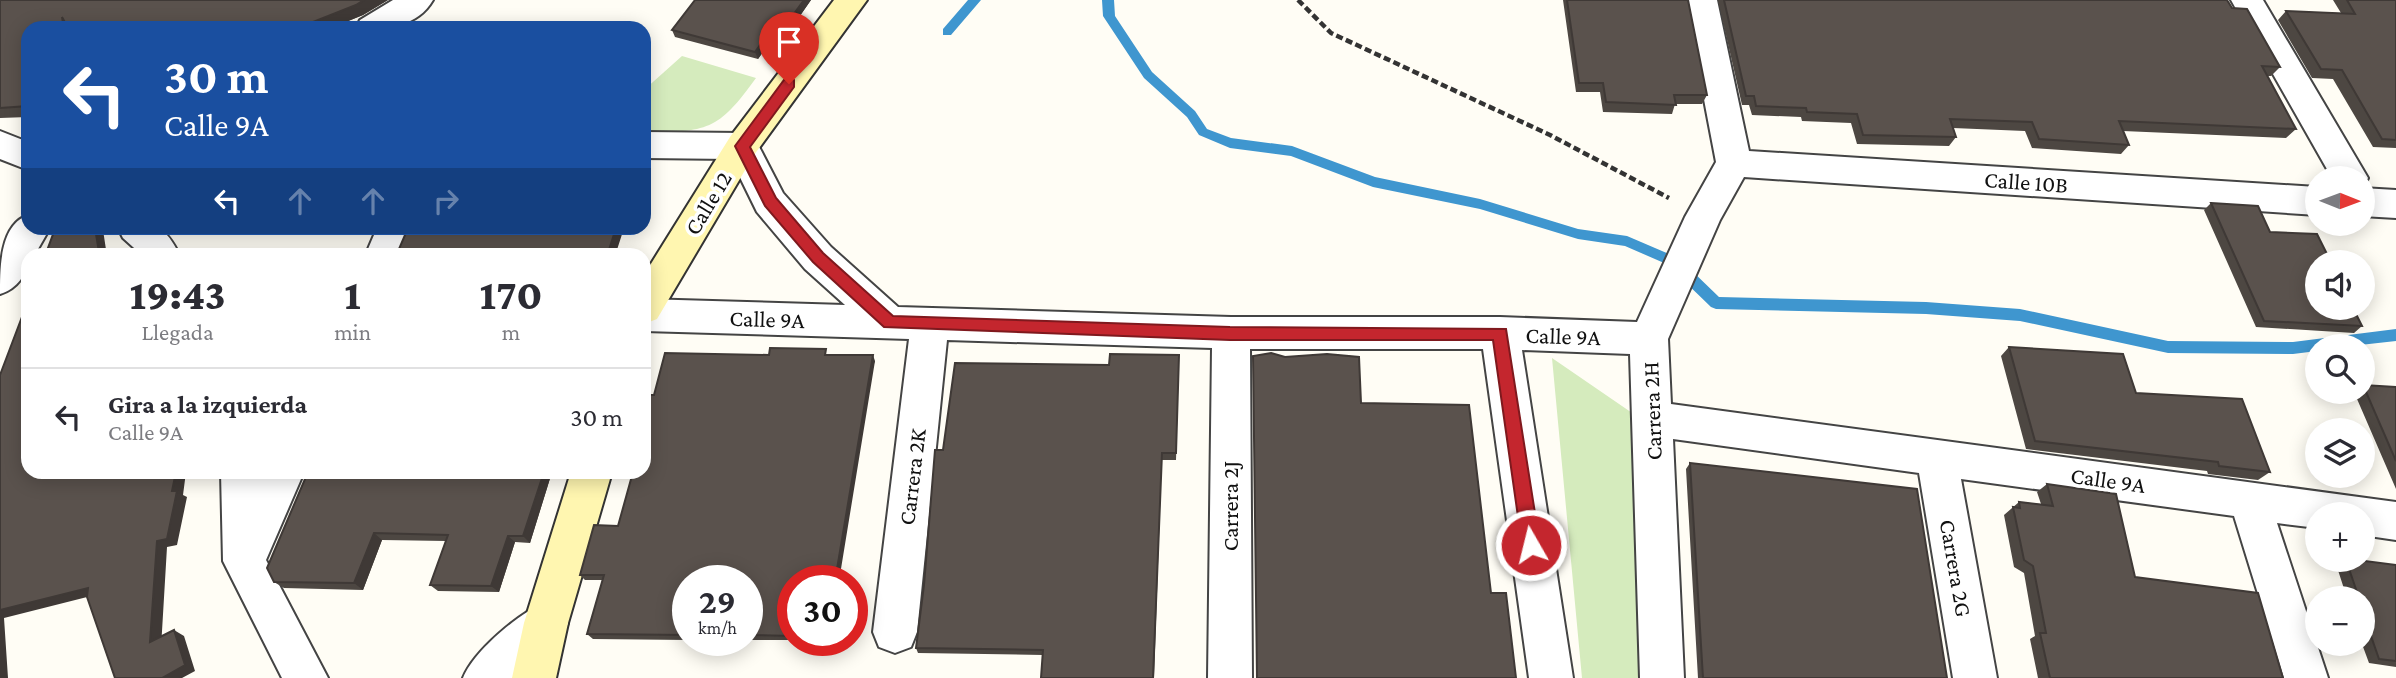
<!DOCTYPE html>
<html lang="es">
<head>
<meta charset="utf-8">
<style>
	:root { --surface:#fff; --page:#f2f2f3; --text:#2b2b33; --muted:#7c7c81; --line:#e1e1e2 }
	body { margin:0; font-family:"Crimson Pro",serif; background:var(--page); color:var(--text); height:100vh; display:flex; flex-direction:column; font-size:26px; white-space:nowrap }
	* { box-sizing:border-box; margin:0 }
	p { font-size:23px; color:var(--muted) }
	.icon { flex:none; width:38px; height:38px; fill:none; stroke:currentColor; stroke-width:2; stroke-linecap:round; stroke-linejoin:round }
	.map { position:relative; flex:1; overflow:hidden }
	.panel { position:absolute; left:21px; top:248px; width:630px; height:231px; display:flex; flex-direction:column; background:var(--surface); border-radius:21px; box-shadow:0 4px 18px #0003 }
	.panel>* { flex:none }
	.banner { position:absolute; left:21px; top:21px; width:630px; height:214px; border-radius:21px; box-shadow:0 4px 18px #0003; background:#1a4fa0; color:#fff; overflow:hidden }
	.needle { width:46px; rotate:91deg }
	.fabs { position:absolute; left:2305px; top:166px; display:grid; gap:14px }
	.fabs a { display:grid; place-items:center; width:70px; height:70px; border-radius:50%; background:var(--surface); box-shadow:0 4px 18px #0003; font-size:35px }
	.speed { position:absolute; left:672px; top:565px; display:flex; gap:14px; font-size:35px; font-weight:700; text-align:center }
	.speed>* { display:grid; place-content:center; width:91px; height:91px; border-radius:50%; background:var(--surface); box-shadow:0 4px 18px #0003; line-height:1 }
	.speed small { font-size:18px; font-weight:400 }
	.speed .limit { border:10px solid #d22; background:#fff; color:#111 }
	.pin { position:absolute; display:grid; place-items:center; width:60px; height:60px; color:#fff; margin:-72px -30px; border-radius:50% 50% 50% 0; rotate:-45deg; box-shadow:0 0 7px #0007 }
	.pin .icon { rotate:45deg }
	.me { position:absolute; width:77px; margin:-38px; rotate:352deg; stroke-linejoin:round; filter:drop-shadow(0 0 5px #0008) }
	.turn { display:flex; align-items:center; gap:24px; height:147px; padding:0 28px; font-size:32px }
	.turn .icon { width:91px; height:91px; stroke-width:2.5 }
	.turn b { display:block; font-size:49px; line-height:60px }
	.lanes { display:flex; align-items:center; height:66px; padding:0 28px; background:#0003; justify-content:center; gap:35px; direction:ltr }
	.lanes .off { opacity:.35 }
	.eta { display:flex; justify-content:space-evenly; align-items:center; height:119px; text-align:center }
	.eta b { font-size:42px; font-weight:800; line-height:49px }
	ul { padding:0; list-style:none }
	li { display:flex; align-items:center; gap:21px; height:98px; padding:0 28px; border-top:2px solid var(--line) }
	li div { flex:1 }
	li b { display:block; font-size:26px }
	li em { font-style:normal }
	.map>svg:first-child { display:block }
	.green { fill:#d5ebbd }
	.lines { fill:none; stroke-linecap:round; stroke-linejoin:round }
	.stream { fill:#3f96cf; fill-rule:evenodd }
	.street-casing { stroke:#444; stroke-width:4 }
	.secondary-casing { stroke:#333; stroke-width:4 }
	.path { stroke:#333; stroke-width:4.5; stroke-dasharray:7 3.5; stroke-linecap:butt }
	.street { fill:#fff; fill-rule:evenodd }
	.secondary { fill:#fff6b0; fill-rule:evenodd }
	.wall { fill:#4d4742 }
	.shaded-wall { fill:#3f3936 }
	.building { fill:#5a524d; stroke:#3f3936; stroke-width:2 }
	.route { fill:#c4262e; stroke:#7f191e; stroke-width:2 }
	.labels { text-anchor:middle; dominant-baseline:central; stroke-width:7; stroke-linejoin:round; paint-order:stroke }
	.street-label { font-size:23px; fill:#111; stroke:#fff }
</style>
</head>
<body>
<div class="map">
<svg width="2396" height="678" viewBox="0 0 2396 678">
	<rect width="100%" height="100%" fill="#fffdf5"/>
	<!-- green -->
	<path class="green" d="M682,56L756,78C718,131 707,132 644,132V90Z
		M1552,358L1638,417L1650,678H1582Z"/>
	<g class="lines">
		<!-- stream -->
		<path class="stream" d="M968,0H981L951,35H943V29Z
			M1102,0H1114L1115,16L1152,72L1195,111L1207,129L1231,138L1292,146L1375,177L1480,199L1578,229L1627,236L1676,257L1678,261L1671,266L1625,246L1578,239L1480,209L1373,187L1291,156L1230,148L1199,135L1187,117L1144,78L1103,16Z
			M1685,268L1690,269L1719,297L1926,302L2020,309L2168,341L2293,342L2396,329V341L2351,346H2317V351L2293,354L2168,353L2020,321L1926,314L1716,309L1711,307L1680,277L1678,273L1680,269Z"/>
		<!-- street casing -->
		<g class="street-casing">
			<path id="street" d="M393,0H433C416,29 385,28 356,28L360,20Z
				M1685,0H1717L1749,151L2317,187V215L1744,177L1720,220L1668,339L1671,404L2396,502V540L2362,535V514H2317V528L2277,523L2328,678H2284L2234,516L1961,479L1997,678H1953L1919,473L1673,439L1684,678H1640L1630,354L1522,350L1573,678H1529L1483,349H1250L1252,678H1208L1212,348L947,340L917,632L911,647L895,653L879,647L873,632L909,339L644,331V299L845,305L805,269L757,212L731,159L644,158V132L742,133L754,137L783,193L831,247L898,307L1231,317H1500L1637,322L1685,217L1716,162Z
				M2231,0H2263L2368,178L2363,188L2362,178H2332Z
				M0,131L28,142V170L0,159Z
				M2362,188L2396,190V218L2362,216Z
				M28,215V228H50L34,256H28C28,274 17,289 0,294C0,267 0,225 28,215Z
				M118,228C154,225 163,221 180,256H143L123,238Z
				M377,228H413L402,256H365Z
				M221,472H304L266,560L328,678H282L223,561Z
				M546,602L562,608L568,623L562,638L518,678H463C474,651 519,613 546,602Z"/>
		</g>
		<!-- secondary casing -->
		<g class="secondary-casing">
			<path id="secondary" d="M834,0H867L754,155L657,319L644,324V275L730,137Z
				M571,472H612L568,623L556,678H512L524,623Z"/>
		</g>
		<!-- path -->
		<path class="path" d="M1298,0L1331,33L1550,135L1669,198"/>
		<!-- street -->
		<use href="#street" class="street"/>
		<!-- secondary -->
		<use href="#secondary" class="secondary"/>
	</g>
	<!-- wall -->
	<path class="wall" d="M0,0H388L363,15L331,28H28V117L0,118Z
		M695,0H811L788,33L778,31L758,59L675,37L672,30Z
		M1563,0H1688L1707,95L1702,104H1675L1672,114L1603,112L1600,92H1576Z
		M1718,0H2227L2232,8L2280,67L2271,76H2267L2296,129L2286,138L2123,131L2129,145L2121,154L2032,148L2025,131L1953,128L1956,137L1949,146L1857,144L1851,123L1802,121L1801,117L1752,115L1749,105H1742Z
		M2333,0H2396V148L2373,147L2333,79L2312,78L2278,20L2286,11L2341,13Z
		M2211,203L2270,232L2362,326L2354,333L2256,327L2204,210Z
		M2009,347L2136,393L2270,472L2258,480L2208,474L2207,471L2026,449L2001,356Z
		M828,355L875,361L793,581V640H747V581H688V640L593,639L587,634L603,580H585L580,575L618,526L654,395Z
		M1253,356L1285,357L1361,403L1491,593L1516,678H1257Z
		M1179,362L1176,460H1162L1043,655L918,653L916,648L943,450L1109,365Z
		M2363,385L2396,387V489L2354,392H2362Z
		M1690,463L1947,678H1698L1686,469Z
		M552,472L530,543L515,542L499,592L438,591L430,585L446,541L382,540L363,590L284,588L274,582L267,568Z
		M2047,484L2135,577L2283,678H2038L2030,639L2035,636L2024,573L2014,567L2004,515L2019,502L2041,504L2037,492Z
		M2343,560H2357L2396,565V667L2369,663L2362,644V598H2347L2336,564Z"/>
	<!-- shaded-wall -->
	<path class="shaded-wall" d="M364,0H388L363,15L331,28H298Z
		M804,0H811L788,33L785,26Z
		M775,24L778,31L758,59L755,52Z
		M95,228H100L103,230L107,256H98Z
		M179,228H194L184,233Z
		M616,228H624L615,256H607Z
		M873,355L875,361L839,581H835Z
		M1162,453L1154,678H1153Z
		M176,472H186L183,495L187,497L177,545L167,547L161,648L150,642L157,541L172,491Z
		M544,472H552L530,543L523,536Z
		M374,533L382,540L363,590L354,583Z
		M508,536L515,542L499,592L491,586Z
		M88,588L99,594L4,618L8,678H0V610Z
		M174,630L184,636L195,671L182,678H162Z"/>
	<!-- building -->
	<path class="building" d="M0,0H364L356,5L298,28H68L62,17L64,28H28V106L0,108Z
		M695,0H804L785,26L775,24L755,52L672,30Z
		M1567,0H1688L1707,95H1674L1676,105L1606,102L1603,83H1579Z
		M1724,0H2227L2232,8L2247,9L2280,67L2262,66L2296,129L2119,121L2129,145L2039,139L2032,122L1950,119L1956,137L1863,135L1857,114L1807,112L1806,108L1756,106L1754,96H1746Z
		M2347,0H2396V140L2382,139L2342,70L2321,69L2286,11L2355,14Z
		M2211,203L2258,206L2270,232L2317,234L2331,262H2317V308H2353L2362,326L2264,321Z
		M62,228H95L99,252L98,256H45L55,229Z
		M408,228H616L607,256H396Z
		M28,301V472H176L172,491H177L167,539L157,541L150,642L174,630L185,665L162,678H115L87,597L88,588L0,610V375Z
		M2009,347L2123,354L2136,393L2242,399L2270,472L2219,466L2218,462L2035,441Z
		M770,348L826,349L825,355H873L835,581H793V636L747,635V581H688V635L587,634L604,575H580L594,525L618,526L633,472H644V404L646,395H654L665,353L769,355Z
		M1271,353L1285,357L1327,354L1359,357L1361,403L1469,405L1491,593H1506L1516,678H1257L1253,356Z
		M1110,354L1179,355L1176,453H1162L1153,678H1041L1043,650L916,648L924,585L935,450H943L955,363L1109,365Z
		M2363,385L2396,387V461Z
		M1690,463L1917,489L1947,678H1703Z
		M308,472H544L523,536H508L491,586L430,585L448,535L374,533L354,583L274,582L267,568Z
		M2047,484L2116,494L2135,577L2258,593L2283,678H2050L2040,633H2046L2033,566L2024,560L2013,507L2020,508L2019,502L2053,506Z
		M2346,560H2357L2396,565V661L2379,659L2362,610V598H2359Z"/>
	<!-- route -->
	<path class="route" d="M789,79L794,80V87L750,147L776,198L823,253L893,316L1230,327L1506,329L1540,545L1537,551L1531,554L1525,551L1522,545L1493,340H1230L884,327L813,262L765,206L735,146L784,80Z"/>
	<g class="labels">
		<!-- street labels -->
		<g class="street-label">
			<text transform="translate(2026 182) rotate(4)">Calle 10B</text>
			<text transform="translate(708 203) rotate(-59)">Calle 12</text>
			<text transform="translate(767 319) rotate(2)">Calle 9A</text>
			<text transform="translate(1563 336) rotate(2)">Calle 9A</text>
			<text transform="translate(1652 411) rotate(-92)">Carrera 2H</text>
			<text transform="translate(912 477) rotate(-83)">Carrera 2K</text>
			<text transform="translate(2108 480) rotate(8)">Calle 9A</text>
			<text transform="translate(1230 506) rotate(-90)">Carrera 2J</text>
			<text transform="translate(1956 568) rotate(80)">Carrera 2G</text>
		</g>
	</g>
</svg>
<div class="fabs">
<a><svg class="needle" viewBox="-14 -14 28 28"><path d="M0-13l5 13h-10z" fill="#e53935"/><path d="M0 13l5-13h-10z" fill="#7c7c81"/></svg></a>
<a><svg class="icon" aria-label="sound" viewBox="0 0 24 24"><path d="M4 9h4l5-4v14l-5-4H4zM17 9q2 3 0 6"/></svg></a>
<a><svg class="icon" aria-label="search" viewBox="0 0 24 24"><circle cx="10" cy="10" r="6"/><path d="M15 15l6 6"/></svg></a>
<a><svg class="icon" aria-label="layers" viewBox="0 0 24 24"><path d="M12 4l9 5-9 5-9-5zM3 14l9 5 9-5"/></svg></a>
<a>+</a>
<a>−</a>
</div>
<div class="speed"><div>29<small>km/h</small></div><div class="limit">30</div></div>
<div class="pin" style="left:789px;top:84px;background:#d93025"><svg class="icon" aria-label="arrive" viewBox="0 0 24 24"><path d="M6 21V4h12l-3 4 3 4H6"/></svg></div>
<svg class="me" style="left:1531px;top:545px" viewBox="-20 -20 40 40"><circle r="17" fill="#c4262e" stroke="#fff" stroke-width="3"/><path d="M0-11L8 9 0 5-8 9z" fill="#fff"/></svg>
<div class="banner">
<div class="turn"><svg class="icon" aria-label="left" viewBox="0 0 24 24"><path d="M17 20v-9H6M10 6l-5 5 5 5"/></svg><div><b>30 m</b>Calle 9A</div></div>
<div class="lanes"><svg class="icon" aria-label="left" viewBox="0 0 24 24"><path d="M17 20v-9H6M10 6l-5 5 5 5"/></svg><svg class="icon off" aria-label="ahead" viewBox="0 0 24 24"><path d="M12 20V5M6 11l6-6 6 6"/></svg><svg class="icon off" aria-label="ahead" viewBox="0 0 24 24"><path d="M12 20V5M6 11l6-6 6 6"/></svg><svg class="icon off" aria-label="right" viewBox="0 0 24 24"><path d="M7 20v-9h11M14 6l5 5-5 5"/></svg></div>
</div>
<section class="panel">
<div class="eta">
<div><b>19:43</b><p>Llegada</p></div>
<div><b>1</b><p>min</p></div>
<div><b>170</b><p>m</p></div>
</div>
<ul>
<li><svg class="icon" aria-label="left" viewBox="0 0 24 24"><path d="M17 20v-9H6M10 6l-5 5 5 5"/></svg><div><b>Gira a la izquierda</b><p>Calle 9A</p></div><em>30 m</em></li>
</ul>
</section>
</div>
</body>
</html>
